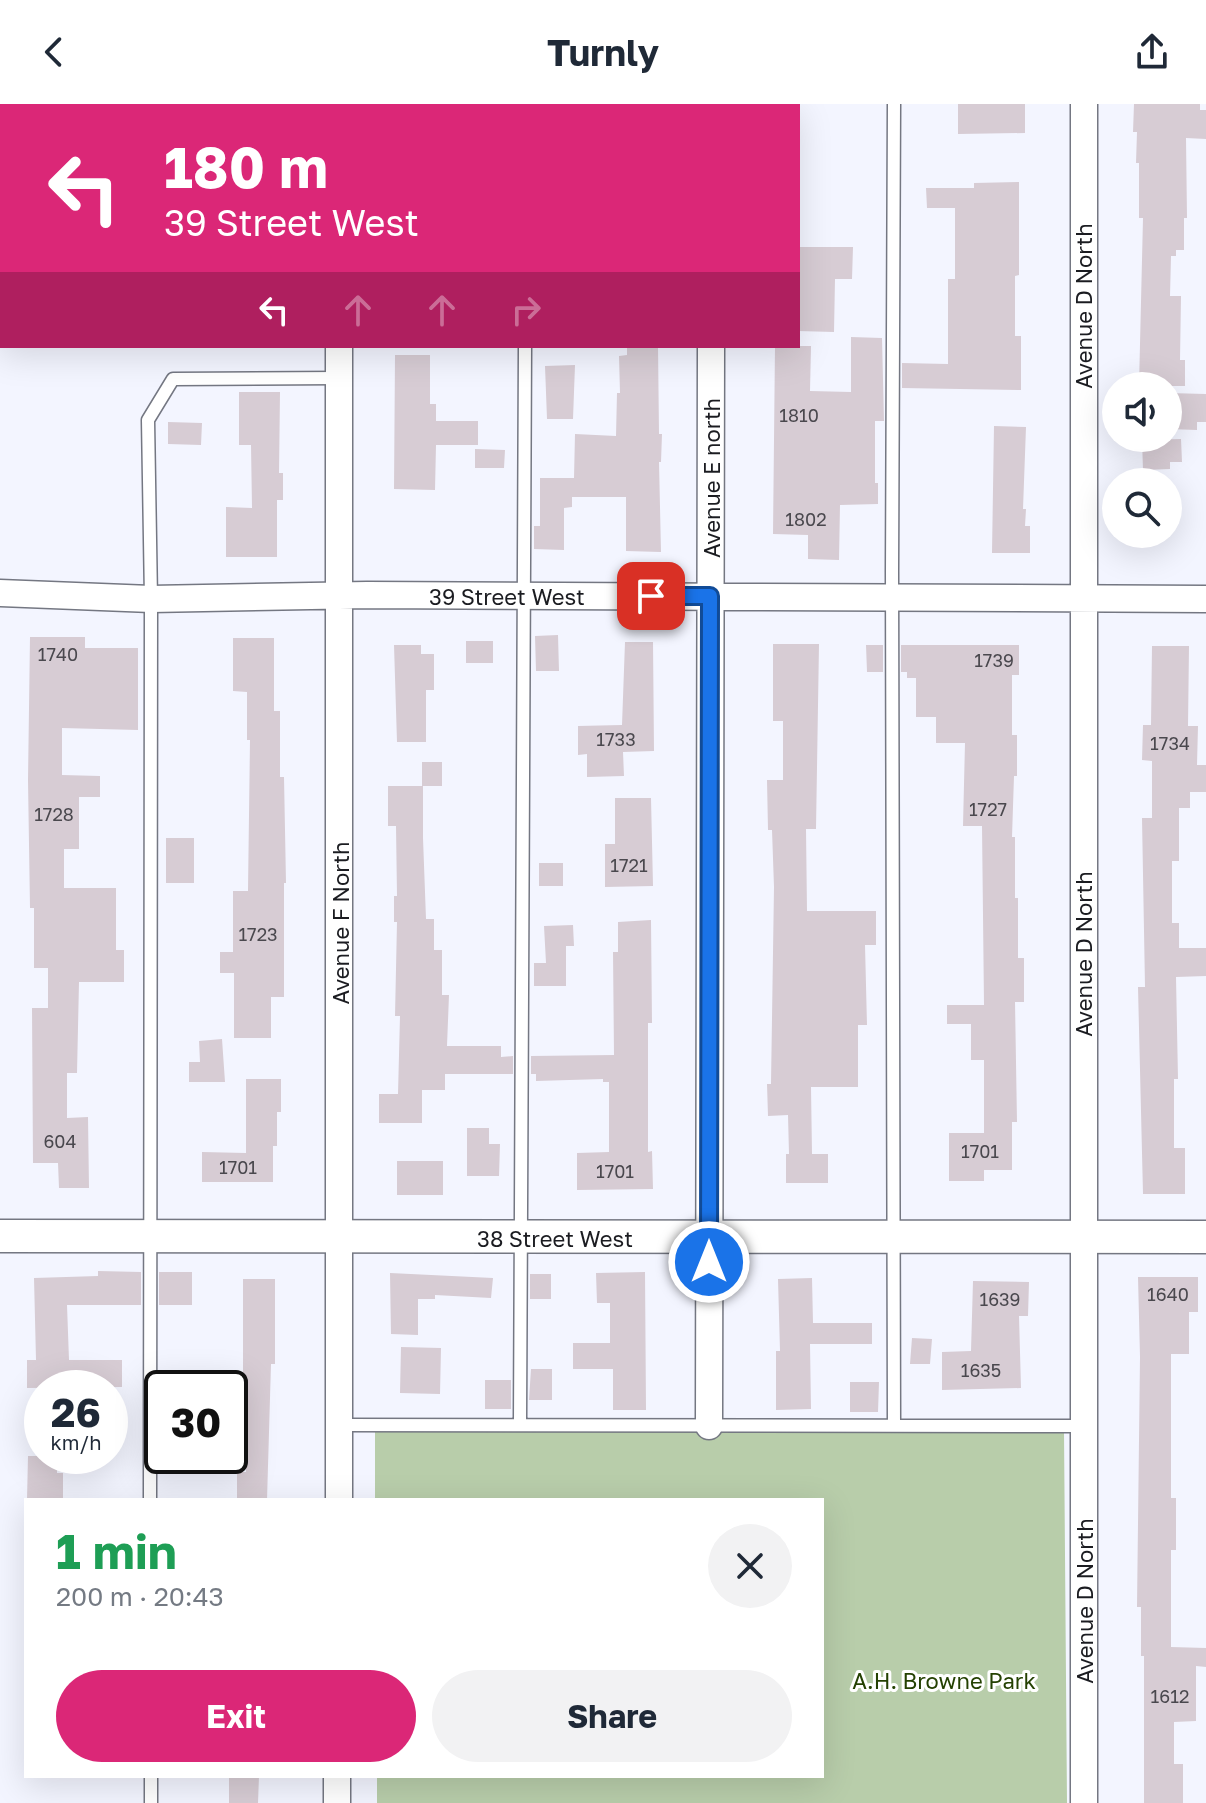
<!DOCTYPE html>
<html lang="en">
<head>
<meta charset="utf-8">
<style>
	:root { --surface:#fff; --page:#f2f2f3; --text:#1f2937; --muted:#747a83; --accent:#db2777 }
	body { margin:0; font-family:"Golos Text",sans-serif; background:var(--page); color:var(--text); height:100vh; display:flex; flex-direction:column; font-size:30px; white-space:nowrap }
	* { box-sizing:border-box; margin:0 }
	p { font-size:26px; color:var(--muted) }
	.icon { flex:none; width:44px; height:44px; fill:none; stroke:currentColor; stroke-width:2; stroke-linecap:round; stroke-linejoin:round }
	.map { position:relative; flex:1; overflow:hidden }
	.details { position:absolute; left:24px; top:1394px; width:800px; height:280px; display:flex; flex-direction:column; background:var(--surface); border-radius:0px; box-shadow:0 8px 32px #0002 }
	.details>* { flex:none }
	.guide { position:absolute; left:0px; top:0px; width:800px; height:244px; box-shadow:0 8px 32px #0002; background:#db2777; color:#fff; overflow:hidden }
	.controls { position:absolute; left:1102px; top:268px; display:grid; gap:16px }
	.controls a { display:grid; place-items:center; width:80px; height:80px; border-radius:50%; background:var(--surface); box-shadow:0 8px 32px #0002; font-size:40px }
	.speed { position:absolute; left:24px; top:1266px; display:flex; gap:16px; font-size:40px; font-weight:700; text-align:center }
	.speed>* { display:grid; place-content:center; width:104px; height:104px; border-radius:50%; background:var(--surface); box-shadow:0 8px 32px #0002; line-height:1 }
	.speed small { font-size:20px; font-weight:400 }
	.speed .limit { border:4px solid #111; border-radius:12px; background:#fff; color:#111 }
	.pin { position:absolute; display:grid; place-items:center; width:68px; height:68px; color:#fff; margin:-34px; border-radius:16px; box-shadow:0 4px 12px #0006 }
	.me { position:absolute; width:88px; margin:-44px; rotate:0deg; stroke-linejoin:round; filter:drop-shadow(0 0 6px #0008) }
	.turn { display:flex; align-items:center; gap:28px; height:168px; padding:0 32px; font-size:36px }
	.turn .icon { width:104px; height:104px; stroke-width:2.5 }
	.turn b { display:block; font-size:56px; line-height:68px }
	.lanes { display:flex; align-items:center; height:76px; padding:0 32px; background:#0003; justify-content:center; gap:40px; direction:ltr }
	.lanes .off { opacity:.35 }
	.round { display:grid; place-items:center; flex:none; width:84px; height:84px; border-radius:42px; background:var(--page) }
	.head { display:flex; align-items:center; justify-content:space-between; height:136px; padding:0 32px }
	h1 { font-size:48px; font-weight:700; line-height:60px; color:#1e9e55 }
	.button { display:flex; gap:16px; margin-top:auto; padding:16px 32px }
	.button a { flex:1; height:92px; border-radius:48px; background:var(--accent); color:#fff; font-size:32px; font-weight:700; line-height:92px; text-align:center }
	.button a+a { background:var(--page); color:var(--text) }
	header { display:flex; justify-content:space-between; align-items:center; height:104px; padding:0 32px; background:var(--surface); font-size:36px; font-weight:700 }
	.map>svg:first-child { display:block }
	.green { fill:#b8cdaa }
	.building { fill:#d7ccd4 }
	.lines { fill:none; stroke-linecap:round; stroke-linejoin:round }
	.service-casing { stroke:#747782; stroke-width:15 }
	.minor-casing { stroke:#747782; stroke-width:29 }
	.tertiary-casing { stroke:#747782; stroke-width:35 }
	.service { stroke:#fff; stroke-width:12 }
	.minor { stroke:#fff; stroke-width:26 }
	.tertiary { stroke:#fff; stroke-width:32 }
	.rail { stroke:#707279; stroke-width:6; stroke-dasharray:4 8; stroke-linecap:butt }
	.route-casing { stroke:#114b97; stroke-width:20 }
	.route { stroke:#1a73e8; stroke-width:14 }
	.labels { text-anchor:middle; dominant-baseline:central; stroke-width:6; stroke-linejoin:round; paint-order:stroke }
	.number-label { font-size:18px; fill:#4a484e }
	.street-label { font-size:22px; fill:#1b1c21; stroke:#fff }
	.park-label { font-size:22px; fill:#244102; stroke:#fff }
</style>
</head>
<body>
<header><svg class="icon" aria-label="back" viewBox="0 0 24 24"><path d="M15 5l-7 7 7 7"/></svg>Turnly<svg class="icon" aria-label="share" viewBox="0 0 24 24"><path d="M12 15V3M7 8l5-5 5 5M5 13v7h14v-7"/></svg></header>
<div class="map">
<svg width="1206" height="1699" viewBox="0 0 1206 1699">
	<rect width="100%" height="100%" fill="#f3f5ff"/>
	<!-- green -->
	<path class="green" d="M1064,1327L1067,1699H377V1672H822V1396H375V1328Z"/>
	<!-- building -->
	<path class="building" d="M958,0H1025V29L958,30Z
		M1134,0H1200V6H1206V35L1186,34L1187,114H1184V146H1176V152H1171L1170,192H1181L1180,256H1185V282H1139L1143,114H1139V59H1136L1137,28H1133Z
		M1019,78V171L1015,172V232H1021V286L902,284V259L948,260V175H955V104H927L926,84H974V79Z
		M798,143H853L852,175H835L834,228L798,227Z
		M851,233L882,234L884,317H875V379H878V400L840,401L839,456L808,455V431L773,430L775,242H811L810,287L851,288Z
		M627,242H658L659,330H662L661,358H659L661,448L626,447V393H572V403L564,404V446L534,445V422H540V374H574L575,330L616,332L617,289H620L619,252L627,251Z
		M395,251H430V300H436V317H478V341H436L435,386L394,385Z
		M575,261L573,315H547L545,262Z
		M239,288H280L279,369H283V396H277V453H226V403L252,404L251,341H239Z
		M1168,289L1206,290V318H1197V326L1168,325Z
		M168,318L202,319L201,341L168,340Z
		M994,322L1026,323L1023,405H1026L1025,422H1030V449H992Z
		M1181,335L1182,358H1170V365L1143,366L1142,336Z
		M475,345L505,346L504,364H475Z
		M558,531L559,567H536L535,532Z
		M30,533H85V544H138V626L62,624V671L100,672V693H79V745H64V784H116V846H124V878H79L77,969H67V1014L88,1013L89,1084H59L58,1059H33L32,904H48V864H34V804H30L28,676Z
		M233,534H274V607H280V673H284L286,779H284V893H271V934H234V869H220V848H233V787H248L250,636H247V588L233,587Z
		M466,537H493V559H466Z
		M625,538H653L654,647L623,648L624,672L587,673V650L578,651V622L622,621Z
		M773,540H819L816,725H806L807,807H876V841H865L867,921H858V983H811L812,1050H828V1079H786V1050H789L788,1011L768,1012L767,980H771L774,783L772,726H768L767,676H783V617H773Z
		M394,541H421V550H434V586H426V638H397Z
		M866,541H883V568H867Z
		M901,541H1019V571H1012V631H1017V672H1014L1012,733H1015V794H1018V854H1024V898H1015L1017,1018H1012V1066H984V1077H949V1029H984V956H971V920H947V901H984L982,722H963L965,639H936V613H916V574H907V568H901Z
		M1152,542H1189L1188,622H1198L1197,661H1206V688H1190V704H1179V757H1172V819H1179V844H1206V872L1176,873L1178,975H1174V1044H1185V1090H1143L1138,883H1145L1142,714H1152V657L1142,656L1143,621H1151Z
		M422,658H442V682H423V734L426,815H434V846H442V891H449L447,942H501V953L513,952V970H445V986H422V1019H379V990H398L400,912H395L397,818H394V792H397L396,722H388V682H422Z
		M615,694H651L653,782L605,783V740H615Z
		M166,734H194V779H166Z
		M539,759H563V782H539Z
		M651,816L652,919H648V1048L652,1047L653,1085L577,1086V1049L609,1048V978H603V975L536,977V970H531V952L614,951L613,848H618V818Z
		M573,821L574,842H566V882H534V859H546L544,822Z
		M222,935L225,978H189V958H200L199,937Z
		M246,975H281V1008H277V1042H273V1078H202V1048L246,1049Z
		M467,1024H489V1040H500L499,1072H467Z
		M397,1057H443V1091H397Z
		M98,1167L141,1168V1201H67L69,1256H122V1283L27,1284V1256H36L34,1174L98,1172Z
		M159,1168H192V1201H159Z
		M645,1168L646,1306H613V1265H573V1239H610V1199H597L596,1169Z
		M390,1169L493,1174L491,1194L435,1191V1195H418V1231L391,1230Z
		M530,1170H551V1195H530Z
		M1138,1173H1198V1208H1189V1250H1171V1394H1176V1446H1171V1543L1206,1544V1563L1196,1562V1617L1174,1618V1660H1183V1699H1144V1552H1141V1503H1137L1140,1253Z
		M812,1174L813,1219H872V1240H810L811,1305L776,1306V1247H780L778,1175Z
		M243,1175H275V1260H271L267,1396H237V1368H246V1318H239V1270H243Z
		M973,1177L1029,1178L1028,1212H1019L1021,1284L942,1286V1248L971,1247Z
		M912,1234L932,1235L930,1260H910Z
		M401,1243L441,1244L440,1290L400,1289Z
		M531,1265H552V1296H529Z
		M485,1276H511V1305H485Z
		M850,1278H879L878,1308H850Z
		M28,1352H57V1369H63V1396H27Z
		M229,1672H259L258,1699H229Z"/>
	<g class="lines">
		<!-- service casing -->
		<g class="service-casing">
			<path id="service" d="M523,0V2
				M520,1319L525,242
				M339,1321L1084,1322
				M894,1322L892,468L894,0
				M150,1396L151,495L148,316L173,275L339,274
				M151,1672V1699"/>
		</g>
		<!-- minor casing -->
		<g class="minor-casing">
			<path id="minor" d="M1084,0V1699
				M713,2V0
				M0,489L151,495L367,491L1206,495
				M709,1322L711,242
				M339,1396V242
				M337,1699V1672"/>
		</g>
		<!-- tertiary casing -->
		<g class="tertiary-casing">
			<path id="tertiary" d="M0,1132L1206,1133"/>
		</g>
		<!-- service -->
		<use href="#service" class="service"/>
		<!-- minor -->
		<use href="#minor" class="minor"/>
		<!-- tertiary -->
		<use href="#tertiary" class="tertiary"/>
		<!-- rail -->
		<path class="rail" d="M350,2L354,0
			M0,230L2,228"/>
	</g>
	<g class="lines">
		<!-- route casing -->
		<g class="route-casing">
			<path id="route" d="M651,492H710L709,1158"/>
		</g>
		<!-- route -->
		<use href="#route" class="route"/>
	</g>
	<g class="labels">
		<!-- number labels -->
		<g class="number-label">
			<text x="799" y="311">1810</text>
			<text x="806" y="415">1802</text>
			<text x="58" y="550">1740</text>
			<text x="994" y="556">1739</text>
			<text x="616" y="635">1733</text>
			<text x="1170" y="639">1734</text>
			<text x="988" y="705">1727</text>
			<text x="54" y="710">1728</text>
			<text x="629" y="761">1721</text>
			<text x="258" y="830">1723</text>
			<text x="60" y="1037">604</text>
			<text x="980" y="1047">1701</text>
			<text x="238" y="1063">1701</text>
			<text x="615" y="1067">1701</text>
			<text x="1168" y="1190">1640</text>
			<text x="1000" y="1195">1639</text>
			<text x="981" y="1266">1635</text>
			<text x="1170" y="1592">1612</text>
		</g>
		<!-- street labels -->
		<g class="street-label">
			<text transform="translate(1083 202) rotate(-90)">Avenue D North</text>
			<text transform="translate(711 374) rotate(-90)">Avenue E north</text>
			<text x="507" y="492">39 Street West</text>
			<text transform="translate(340 819) rotate(-90)">Avenue F North</text>
			<text transform="translate(1083 850) rotate(-90)">Avenue D North</text>
			<text x="555" y="1134">38 Street West</text>
			<text transform="translate(1084 1497) rotate(-90)">Avenue D North</text>
		</g>
		<!-- park labels -->
		<g class="park-label">
			<text x="944" y="1576">A.H. Browne Park</text>
		</g>
	</g>
</svg>
<div class="controls">
<a><svg class="icon" aria-label="sound" viewBox="0 0 24 24"><path d="M4 9h4l5-4v14l-5-4H4zM17 9q2 3 0 6"/></svg></a>
<a><svg class="icon" aria-label="search" viewBox="0 0 24 24"><circle cx="10" cy="10" r="6"/><path d="M15 15l6 6"/></svg></a>
</div>
<div class="speed"><div>26<small>km/h</small></div><div class="limit">30</div></div>
<div class="pin" style="left:651px;top:492px;background:#d93025"><svg class="icon" aria-label="arrive" viewBox="0 0 24 24"><path d="M6 21V4h12l-3 4 3 4H6"/></svg></div>
<svg class="me" style="left:709px;top:1158px" viewBox="-20 -20 40 40"><circle r="17" fill="#1a73e8" stroke="#fff" stroke-width="3"/><path d="M0-11L8 9 0 5-8 9z" fill="#fff"/></svg>
<div class="guide">
<div class="turn"><svg class="icon" aria-label="left" viewBox="0 0 24 24"><path d="M17 20v-9H6M10 6l-5 5 5 5"/></svg><div><b>180 m</b>39 Street West</div></div>
<div class="lanes"><svg class="icon" aria-label="left" viewBox="0 0 24 24"><path d="M17 20v-9H6M10 6l-5 5 5 5"/></svg><svg class="icon off" aria-label="ahead" viewBox="0 0 24 24"><path d="M12 20V5M6 11l6-6 6 6"/></svg><svg class="icon off" aria-label="ahead" viewBox="0 0 24 24"><path d="M12 20V5M6 11l6-6 6 6"/></svg><svg class="icon off" aria-label="right" viewBox="0 0 24 24"><path d="M7 20v-9h11M14 6l5 5-5 5"/></svg></div>
</div>
<section class="details">
<div class="head"><div><h1>1 min</h1><p>200 m · 20:43</p></div><a class="round"><svg class="icon" aria-label="close" viewBox="0 0 24 24"><path d="M6 6l12 12M18 6L6 18"/></svg></a></div>
<div class="button"><a>Exit</a><a>Share</a></div>
</section>
</div>
</body>
</html>
